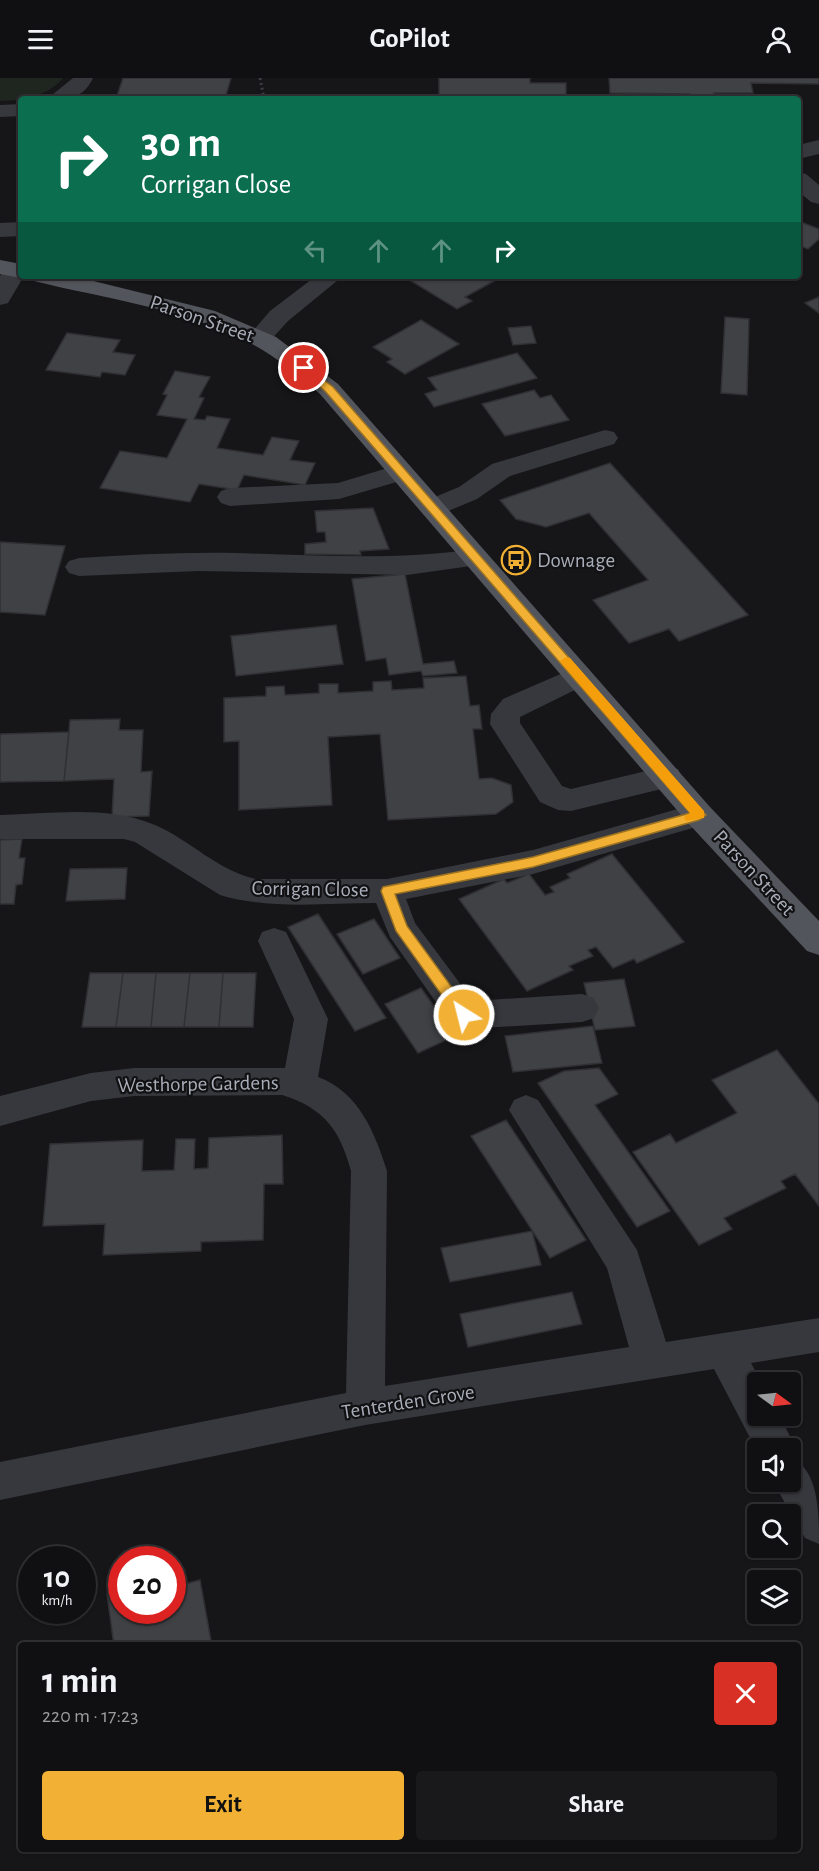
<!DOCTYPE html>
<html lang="en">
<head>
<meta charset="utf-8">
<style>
	:root { --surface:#101012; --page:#19191b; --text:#f1f3f6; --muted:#9c9d9f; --line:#303032; --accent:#f2b134 }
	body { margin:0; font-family:"Alegreya Sans",sans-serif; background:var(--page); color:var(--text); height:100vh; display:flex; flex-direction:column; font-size:22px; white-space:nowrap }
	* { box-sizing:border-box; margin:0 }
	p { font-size:20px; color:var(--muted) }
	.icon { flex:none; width:33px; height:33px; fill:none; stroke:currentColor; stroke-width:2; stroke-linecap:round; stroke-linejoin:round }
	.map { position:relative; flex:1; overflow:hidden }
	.drawer { position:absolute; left:18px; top:1564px; width:783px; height:210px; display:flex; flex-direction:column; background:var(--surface); border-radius:6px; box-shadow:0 2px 4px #0004,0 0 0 2px var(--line) }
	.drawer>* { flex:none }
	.guide { position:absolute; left:18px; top:18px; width:783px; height:183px; border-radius:6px; box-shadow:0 2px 4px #0004,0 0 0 2px var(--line); background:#0b6e4f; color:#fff; overflow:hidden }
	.needle { width:39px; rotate:105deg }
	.fabs { position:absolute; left:747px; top:1294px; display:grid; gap:12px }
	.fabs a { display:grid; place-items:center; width:54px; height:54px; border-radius:6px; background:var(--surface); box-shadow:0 2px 4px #0004,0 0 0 2px var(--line); font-size:30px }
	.speed { position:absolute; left:18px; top:1468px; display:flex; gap:12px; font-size:30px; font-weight:700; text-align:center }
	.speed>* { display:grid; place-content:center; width:78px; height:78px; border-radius:50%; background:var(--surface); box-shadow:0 2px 4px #0004,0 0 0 2px var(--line); line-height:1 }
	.speed small { font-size:15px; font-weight:400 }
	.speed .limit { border:9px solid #d22; background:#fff; color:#111 }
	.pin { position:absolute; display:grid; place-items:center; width:51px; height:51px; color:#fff; margin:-26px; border:3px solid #fff; border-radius:50%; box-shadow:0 2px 6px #0007 }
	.me { position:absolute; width:66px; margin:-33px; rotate:324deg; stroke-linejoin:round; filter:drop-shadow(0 0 4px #0008) }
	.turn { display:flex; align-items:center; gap:21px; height:126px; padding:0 24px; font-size:27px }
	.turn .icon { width:78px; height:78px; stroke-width:2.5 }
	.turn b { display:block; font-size:42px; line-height:51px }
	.lanes { display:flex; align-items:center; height:57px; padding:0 24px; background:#0003; justify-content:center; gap:30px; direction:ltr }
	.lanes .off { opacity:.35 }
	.round { display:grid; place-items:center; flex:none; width:63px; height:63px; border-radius:6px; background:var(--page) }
	.summary { display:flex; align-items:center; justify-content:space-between; height:102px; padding:0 24px }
	h1 { font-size:36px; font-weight:600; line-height:45px }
	.action { display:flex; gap:12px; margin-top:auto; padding:12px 24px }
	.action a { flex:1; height:69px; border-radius:6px; background:var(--accent); color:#111; font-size:24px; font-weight:600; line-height:69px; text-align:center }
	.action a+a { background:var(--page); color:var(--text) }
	header { display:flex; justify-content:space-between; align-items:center; height:78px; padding:0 24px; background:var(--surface); font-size:27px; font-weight:600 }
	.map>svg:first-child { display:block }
	.green { fill:#1e261f }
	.building { fill:#404145; stroke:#303034; stroke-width:1.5 }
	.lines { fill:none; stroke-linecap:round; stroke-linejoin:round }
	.path { stroke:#3d3f44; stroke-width:3; stroke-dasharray:2 3; stroke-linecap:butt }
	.minor { fill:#37383d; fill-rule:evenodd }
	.major { fill:#53555c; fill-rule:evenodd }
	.route { fill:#f2b134; stroke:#9d7322; stroke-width:1.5 }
	.slow { fill:#f59e0b }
	.labels { text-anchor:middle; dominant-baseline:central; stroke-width:4.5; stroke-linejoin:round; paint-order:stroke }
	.street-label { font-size:21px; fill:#a8adb8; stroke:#111113 }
	.poi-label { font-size:21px; fill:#a8adb8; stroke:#111113; text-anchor:start }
</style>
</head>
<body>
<header><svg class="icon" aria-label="menu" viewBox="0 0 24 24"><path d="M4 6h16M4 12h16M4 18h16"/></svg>GoPilot<svg class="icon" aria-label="person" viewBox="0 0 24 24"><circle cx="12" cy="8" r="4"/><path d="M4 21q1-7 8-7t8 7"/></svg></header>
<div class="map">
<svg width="819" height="1793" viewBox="0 0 819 1793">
	<rect width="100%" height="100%" fill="#161618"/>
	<!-- green -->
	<path class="green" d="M0,0H63C47,19 23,22 0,23Z"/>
	<!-- building -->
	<path class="building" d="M123,0H231L225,21L173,18L171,21H116Z
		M439,0H530V5H566V21H439Z
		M609,0H819V6L751,5L753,15H714L715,21H690V16L610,15Z
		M798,143L819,151V161L808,171L798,167Z
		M403,198H503L465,219L472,223L457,231Z
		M819,219V235L805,225Z
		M725,239L749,241L747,317L721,315Z
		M421,242L459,266L405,296L387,284L392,281L373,269Z
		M531,248L536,265L513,267L508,250Z
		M67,255L120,262L113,274L135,277L125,297L102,294L100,299L46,292Z
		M517,275L537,300L434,329L425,316L437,312L428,300Z
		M175,293L210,299L199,319L204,320L194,341L205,342L207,338L230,341L217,370L263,377L272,359L299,363L290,382L315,385L305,407L244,397L237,412L199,406L190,424L100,410L120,373L167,380L187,341L157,337L167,317L163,316Z
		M534,312L540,320L551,317L569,342L505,358L482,326Z
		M610,385L748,537L679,563L669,551L629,565L593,522L648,502L589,435L546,449L516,441L500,422Z
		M373,430L389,471L360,473L361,477L305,476V466L326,464L325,454H317L315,433Z
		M0,464L65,468L45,537L0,534Z
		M405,496L423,586L454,583L457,595L423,598L421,593L389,597L386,580L366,583L352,501Z
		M336,547L343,586L236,598L231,558Z
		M466,598L470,628L479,627L482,651H473L479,701L492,700L511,707L513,724L496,736L388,742L380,656L328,659L332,727L239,732V663L224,664V620L266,618V609L284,608L285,617L319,615V606H338V615L373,613V604L391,603L392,612L424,610L423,600Z
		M120,641L119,652H143L141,694L152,693L149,738L112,739L114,701L64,703L70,642Z
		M69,654L64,703L0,704V656Z
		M22,761L19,780H25L22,806L16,807L14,826H0V762Z
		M612,776L684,864L637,885L634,881L613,890L596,869L588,872L593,878L569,888L573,892L527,913L459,821L504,801L507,805L529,796L545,817L554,814L550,809L570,800L567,796Z
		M127,790L125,821L66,823L70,791Z
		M318,836L386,940L355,953L288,849Z
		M374,841L400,880L363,896L337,856Z
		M90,895H123L116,949H82Z
		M123,895H156L151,949H116Z
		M156,895H190L184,949H151Z
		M190,895H223L219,949H184Z
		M223,895H256L253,949H219Z
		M624,901L635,948L595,952L584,905Z
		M421,910L455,958L418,975L385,926Z
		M593,948L602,985L513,994L505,958Z
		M777,972L819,1026V1128L795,1096L781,1103L786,1110L724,1140L732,1151L699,1167L633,1074L670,1056L676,1065L737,1035L712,1002Z
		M599,990L618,1016L595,1027L670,1133L637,1149L538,1005L564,993Z
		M506,1042L586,1162L550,1180L471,1058Z
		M282,1057L283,1106H264L263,1162L201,1164V1173L103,1177L105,1146L43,1148L50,1066L143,1062L142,1093L174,1092L176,1061H195L194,1091L208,1090L209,1060Z
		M532,1153L541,1187L450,1204L441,1170Z
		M572,1214L582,1246L468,1269L460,1236Z
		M175,1500L177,1508L200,1502L212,1568H114L107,1516L122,1513V1533H172V1501Z"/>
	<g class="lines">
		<!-- path -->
		<path class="path" d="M260,0L264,21"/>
		<!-- minor -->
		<path class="minor" d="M73,0H93C83,21 69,21 47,21Z
			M21,26V38L0,39V27Z
			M819,62V76L798,81V67Z
			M798,94L806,96L819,107V126L811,124L798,113Z
			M21,144V158L0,159V145Z
			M15,185L21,186V198H24L8,225L0,227V198L7,187Z
			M316,198H343L288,243L268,265L259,267L250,265L247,260L270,233Z
			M605,352L614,354L618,360L614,366L510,398L477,421L441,436L432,439L423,436L419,430L423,424L459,409L492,386Z
			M401,386L410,388L414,394L410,400L339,421L230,428L221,425L217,419L221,413L230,410L338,405Z
			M475,471L485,474L489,480L485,486L407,497L198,493L79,498L69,495L65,489L69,483L79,480C131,477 182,474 234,475C315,477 394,483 475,471Z
			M579,588L589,591L593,598L589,605L520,639V645L562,708L571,711L667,688L678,691L682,699L678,707L571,733L558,732L540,724L490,646L491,636L503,621Z
			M699,725L710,729L714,737L710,745L533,796L406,821L415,845L473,923L582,916L594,920L599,930L594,940L582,944L464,951L452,947L390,859L376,825C325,825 269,832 220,817L135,764L124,761H0V737C50,736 107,727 155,747C190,762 218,793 256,801H387L533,772Z
			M274,850L286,854L328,941L318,999C359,1014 375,1055 387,1093L385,1308L629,1269L607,1190L509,1032L514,1022L526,1017L538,1022L637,1172L666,1264L819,1240V1274L751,1285L762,1305H758V1338H780L796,1371L792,1380C819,1393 819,1435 819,1466L805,1460L773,1404H790V1371H758V1375L714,1291L365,1347L0,1422V1384L346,1315L351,1093C340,1052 324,1030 282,1017L134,1018L91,1023L0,1048V1018L91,995L134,990H285L294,941L258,863L262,854Z"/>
		<!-- major -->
		<path class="major" d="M0,182L21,186V198H29L21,200L0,196Z
			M30,198H73L215,233L276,259L338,306L710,729L819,843V877L807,873L688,745L320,316C298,298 276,278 250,265C183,230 106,221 34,203Z"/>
	</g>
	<!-- route -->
	<path class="route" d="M304,287L333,309L706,737L699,742L533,789L395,816L407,848L469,933V941H459L396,853L381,813L383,809L533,779L690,735L325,313L300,292V288Z"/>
	<!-- slow -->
	<path class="slow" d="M566,579L570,580L704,733V740L686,743L684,739L690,735L562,586L560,583Z"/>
	<!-- icons -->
	<defs>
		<g id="bus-ring" transform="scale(1.5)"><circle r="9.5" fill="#111113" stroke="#f2b134" stroke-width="1.5"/><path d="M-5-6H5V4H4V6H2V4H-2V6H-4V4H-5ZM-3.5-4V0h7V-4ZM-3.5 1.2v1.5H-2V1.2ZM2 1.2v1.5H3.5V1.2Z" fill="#f2b134"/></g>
	</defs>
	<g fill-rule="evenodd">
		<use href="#bus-ring" x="516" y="482"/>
	</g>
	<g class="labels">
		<!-- street labels -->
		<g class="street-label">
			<text transform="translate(202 241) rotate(19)">Parson Street</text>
			<text transform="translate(754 795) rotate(47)">Parson Street</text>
			<text transform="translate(310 811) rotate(1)">Corrigan Close</text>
			<text transform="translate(198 1006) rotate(-1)">Westhorpe Gardens</text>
			<text transform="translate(408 1324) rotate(-9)">Tenterden Grove</text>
		</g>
		<!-- poi labels -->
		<g class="poi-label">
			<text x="537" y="482">Downage</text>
		</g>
	</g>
</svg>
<div class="fabs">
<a><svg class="needle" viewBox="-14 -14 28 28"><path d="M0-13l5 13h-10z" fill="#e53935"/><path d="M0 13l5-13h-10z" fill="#9c9d9f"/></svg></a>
<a><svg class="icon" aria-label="sound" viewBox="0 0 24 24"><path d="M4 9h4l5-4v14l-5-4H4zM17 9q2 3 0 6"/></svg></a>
<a><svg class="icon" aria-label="search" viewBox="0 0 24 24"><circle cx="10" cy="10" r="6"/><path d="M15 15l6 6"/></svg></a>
<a><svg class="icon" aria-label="layers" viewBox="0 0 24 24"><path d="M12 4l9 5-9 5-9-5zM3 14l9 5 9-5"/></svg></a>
</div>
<div class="speed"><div>10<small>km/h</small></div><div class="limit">20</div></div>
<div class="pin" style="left:304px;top:290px;background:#d93025"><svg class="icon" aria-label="arrive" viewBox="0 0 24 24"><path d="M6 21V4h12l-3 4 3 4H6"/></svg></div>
<svg class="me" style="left:464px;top:937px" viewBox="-20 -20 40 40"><circle r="17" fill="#f2b134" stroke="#fff" stroke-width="3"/><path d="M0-11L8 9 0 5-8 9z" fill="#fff"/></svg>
<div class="guide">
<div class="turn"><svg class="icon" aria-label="right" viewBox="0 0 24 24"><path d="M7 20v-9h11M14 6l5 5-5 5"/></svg><div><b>30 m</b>Corrigan Close</div></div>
<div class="lanes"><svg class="icon off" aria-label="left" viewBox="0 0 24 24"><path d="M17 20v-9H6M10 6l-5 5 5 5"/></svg><svg class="icon off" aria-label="ahead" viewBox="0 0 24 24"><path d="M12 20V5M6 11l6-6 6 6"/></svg><svg class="icon off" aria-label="ahead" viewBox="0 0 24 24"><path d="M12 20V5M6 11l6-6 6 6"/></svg><svg class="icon" aria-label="right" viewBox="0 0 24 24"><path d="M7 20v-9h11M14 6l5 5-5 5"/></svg></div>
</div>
<section class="drawer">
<div class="summary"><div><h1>1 min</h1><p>220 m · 17:23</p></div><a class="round" style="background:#d93025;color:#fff"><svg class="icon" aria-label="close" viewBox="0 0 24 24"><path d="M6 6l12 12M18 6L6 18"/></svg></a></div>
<div class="action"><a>Exit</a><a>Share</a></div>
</section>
</div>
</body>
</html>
